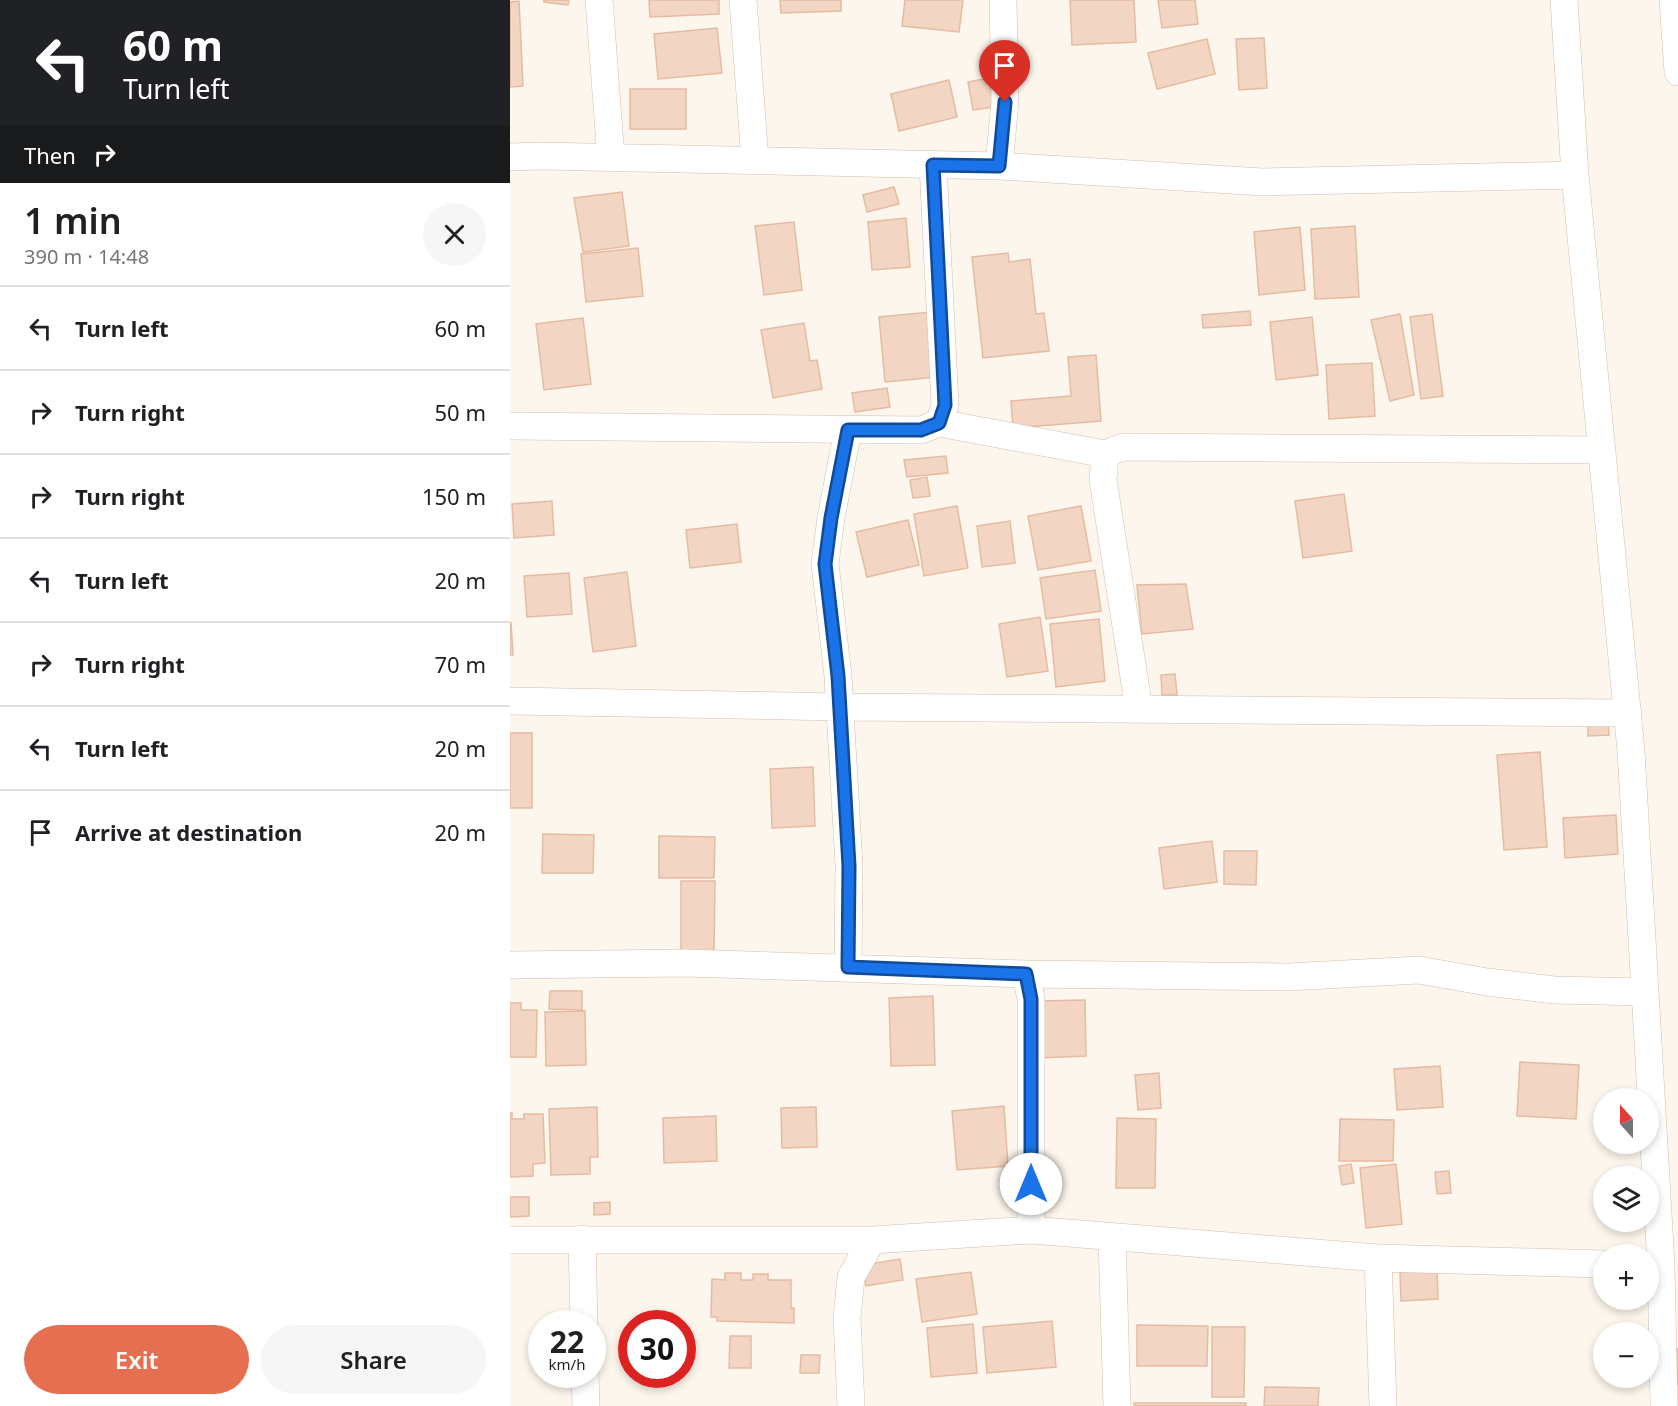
<!DOCTYPE html>
<html lang="en">
<head>
<meta charset="utf-8">
<style>
	:root { --surface:#fff; --page:#f6f6f6; --text:#202124; --muted:#757577; --line:#e0e0e0; --accent:#e76f51 }
	body { margin:0; font-family:"Noto Sans",sans-serif; background:var(--page); color:var(--text); height:100vh; display:flex; flex-direction:column; font-size:22px; white-space:nowrap }
	* { box-sizing:border-box; margin:0 }
	p { font-size:20px; color:var(--muted) }
	.icon { flex:none; width:33px; height:33px; fill:none; stroke:currentColor; stroke-width:2; stroke-linecap:round; stroke-linejoin:round }
	.map { position:relative; flex:1; overflow:hidden }
	.drawer { display:flex; flex-direction:column; background:var(--surface); width:510px }
	.drawer>* { flex:none }
	.banner { background:#202124; color:#fff; overflow:hidden }
	.needle { width:39px; rotate:339deg }
	.buttons { position:absolute; left:1083px; top:1088px; display:grid; gap:12px }
	.buttons a { display:grid; place-items:center; width:66px; height:66px; border-radius:50%; background:var(--surface); box-shadow:0 3px 9px #0003; font-size:30px }
	.speed { position:absolute; left:18px; top:1310px; display:flex; gap:12px; font-size:30px; font-weight:700; text-align:center }
	.speed>* { display:grid; place-content:center; width:78px; height:78px; border-radius:50%; background:var(--surface); box-shadow:0 3px 9px #0003; line-height:1 }
	.speed small { font-size:15px; font-weight:400 }
	.speed .limit { border:9px solid #d22; background:#fff; color:#111 }
	.pin { position:absolute; display:grid; place-items:center; width:51px; height:51px; color:#fff; margin:-62px -26px; border-radius:50% 50% 50% 0; rotate:-45deg; box-shadow:0 0 6px #0007 }
	.pin .icon { rotate:45deg }
	.me { position:absolute; width:66px; margin:-33px; rotate:0deg; stroke-linejoin:round; filter:drop-shadow(0 0 4px #0008) }
	.turn { display:flex; align-items:center; gap:21px; height:126px; padding:0 24px; font-size:27px }
	.turn .icon { width:78px; height:78px; stroke-width:2.5 }
	.turn b { display:block; font-size:42px; line-height:51px }
	.then { display:flex; align-items:center; height:57px; padding:0 24px; background:#0003; gap:12px; font-size:22px }
	.round { display:grid; place-items:center; flex:none; width:63px; height:63px; border-radius:32px; background:var(--page) }
	.headline { display:flex; align-items:center; justify-content:space-between; height:102px; padding:0 24px }
	h1 { font-size:36px; font-weight:600; line-height:45px }
	.cta { display:flex; gap:12px; margin-top:auto; padding:12px 24px }
	.cta a { flex:1; height:69px; border-radius:36px; background:var(--accent); color:#fff; font-size:24px; font-weight:600; line-height:69px; text-align:center }
	.cta a+a { background:var(--page); color:var(--text) }
	ul { padding:0; list-style:none }
	li { display:flex; align-items:center; gap:18px; height:84px; padding:0 24px; border-top:2px solid var(--line) }
	li div { flex:1 }
	li b { display:block; font-size:22px }
	li em { font-style:normal }
	main { display:flex; flex:1; min-height:0 }
	.map>svg:first-child { display:block }
	.building { fill:#f3d5c3; stroke:#e6bba3; stroke-width:1.5 }
	.lines { fill:none; stroke-linecap:round; stroke-linejoin:round }
	.street-casing { stroke:#d1beb0; stroke-width:28 }
	.street { stroke:#fff; stroke-width:27 }
	.route-casing { stroke:#114b97; stroke-width:15 }
	.route { stroke:#1a73e8; stroke-width:10 }
</style>
</head>
<body>
<main>
<section class="drawer">
<div class="banner">
<div class="turn"><svg class="icon" aria-label="left" viewBox="0 0 24 24"><path d="M17 20v-9H6M10 6l-5 5 5 5"/></svg><div><b>60 m</b>Turn left</div></div>
<div class="then">Then<svg class="icon" aria-label="right" viewBox="0 0 24 24"><path d="M7 20v-9h11M14 6l5 5-5 5"/></svg></div>
</div>
<div class="headline"><div><h1>1 min</h1><p>390 m · 14:48</p></div><a class="round"><svg class="icon" aria-label="close" viewBox="0 0 24 24"><path d="M6 6l12 12M18 6L6 18"/></svg></a></div>
<ul>
<li><svg class="icon" aria-label="left" viewBox="0 0 24 24"><path d="M17 20v-9H6M10 6l-5 5 5 5"/></svg><div><b>Turn left</b></div><em>60 m</em></li>
<li><svg class="icon" aria-label="right" viewBox="0 0 24 24"><path d="M7 20v-9h11M14 6l5 5-5 5"/></svg><div><b>Turn right</b></div><em>50 m</em></li>
<li><svg class="icon" aria-label="right" viewBox="0 0 24 24"><path d="M7 20v-9h11M14 6l5 5-5 5"/></svg><div><b>Turn right</b></div><em>150 m</em></li>
<li><svg class="icon" aria-label="left" viewBox="0 0 24 24"><path d="M17 20v-9H6M10 6l-5 5 5 5"/></svg><div><b>Turn left</b></div><em>20 m</em></li>
<li><svg class="icon" aria-label="right" viewBox="0 0 24 24"><path d="M7 20v-9h11M14 6l5 5-5 5"/></svg><div><b>Turn right</b></div><em>70 m</em></li>
<li><svg class="icon" aria-label="left" viewBox="0 0 24 24"><path d="M17 20v-9H6M10 6l-5 5 5 5"/></svg><div><b>Turn left</b></div><em>20 m</em></li>
<li><svg class="icon" aria-label="arrive" viewBox="0 0 24 24"><path d="M6 21V4h12l-3 4 3 4H6"/></svg><div><b>Arrive at destination</b></div><em>20 m</em></li>
</ul>
<div class="cta"><a>Exit</a><a>Share</a></div>
</section>
<div class="map">
<svg width="1168" height="1406" viewBox="0 0 1168 1406">
	<rect width="100%" height="100%" fill="#fdf6ec"/>
	<!-- building -->
	<path class="building" d="M34,0H59L58,5L34,2Z
		M139,0H209V14L140,17Z
		M270,0H331V11L271,13Z
		M395,0H453L449,32L392,26Z
		M560,0H624L626,42L562,45Z
		M648,0H685L688,24L652,28Z
		M9,1L13,86L0,87V2Z
		M207,28L212,73L148,79L144,34Z
		M754,38L757,88L729,90L726,39Z
		M697,39L705,74L647,89L638,53Z
		M479,78L484,107L463,110L458,82Z
		M439,80L447,117L389,131L381,94Z
		M120,89H176V129H120Z
		M384,187L389,204L357,212L353,195Z
		M112,192L119,246L73,252L64,198Z
		M396,218L400,267L362,270L358,222Z
		M284,222L292,290L254,295L245,226Z
		M845,226L849,297L805,299L801,229Z
		M790,227L795,290L749,295L744,232Z
		M128,248L133,296L76,302L71,254Z
		M498,253L499,262L520,259L526,314L534,313L539,351L473,358L462,257Z
		M740,311L741,325L693,328L692,315Z
		M421,312L427,377L375,382L369,317Z
		M890,314L904,395L880,401L861,320Z
		M922,314L933,396L911,399L900,317Z
		M802,317L808,375L766,380L760,322Z
		M73,318L81,384L34,390L26,324Z
		M294,323L300,361L307,360L312,389L263,398L251,330Z
		M586,355L591,421L503,428L501,401L561,396L558,357Z
		M862,363L865,416L819,419L816,365Z
		M377,388L380,407L345,412L342,393Z
		M436,456L438,473L397,477L394,460Z
		M417,477L420,496L403,498L400,480Z
		M834,494L842,551L793,558L785,501Z
		M42,501L44,535L4,538L2,504Z
		M447,506L458,568L414,576L404,514Z
		M571,506L581,561L528,570L518,516Z
		M398,520L409,565L357,577L346,532Z
		M500,521L505,563L472,567L467,526Z
		M227,524L231,562L180,568L176,530Z
		M585,570L591,611L536,619L530,578Z
		M117,572L126,646L83,652L74,578Z
		M59,573L62,614L17,617L14,576Z
		M676,584L683,629L632,634L627,585Z
		M530,617L538,671L497,677L489,624Z
		M589,619L595,681L546,687L540,624Z
		M0,623H1L3,655H0Z
		M665,674L667,695H652L651,675Z
		M1098,722L1099,735L1078,736V724Z
		M0,733H22V808H0Z
		M1030,752L1037,847L994,850L987,755Z
		M303,767L305,826L262,828L260,769Z
		M1106,815L1108,854L1055,858L1053,818Z
		M33,834L84,835L83,873H32Z
		M149,836L205,837L204,878H149Z
		M702,841L707,882L654,889L649,848Z
		M714,851H747L746,885L714,884Z
		M171,881H205L204,951H171Z
		M40,991H72V1010L39,1009Z
		M423,996L425,1065L381,1066L379,998Z
		M575,1000L576,1056L529,1058L528,1001Z
		M0,1003H11V1010H27L26,1057H0Z
		M75,1011L76,1065L36,1066L35,1012Z
		M1010,1062L1069,1065L1066,1119L1007,1116Z
		M930,1066L933,1107L887,1110L884,1069Z
		M649,1073L651,1108L628,1110L625,1075Z
		M494,1106L498,1166L447,1170L442,1111Z
		M87,1107L88,1157H80V1174L41,1175L39,1109Z
		M306,1107L307,1147L272,1148L271,1108Z
		M0,1113H2V1119H14V1114H33L35,1163L23,1164V1176L0,1177Z
		M206,1116L207,1161L154,1163L153,1118Z
		M607,1118L646,1119L645,1188H606Z
		M830,1119L884,1120L883,1161H829Z
		M841,1164L844,1183L832,1185L829,1166Z
		M886,1164L892,1224L856,1228L850,1168Z
		M939,1171L941,1193L927,1194L925,1172Z
		M0,1197H19V1216L0,1217Z
		M100,1202V1214L84,1215V1203Z
		M390,1259L393,1280L356,1286L353,1265Z
		M927,1270L928,1299L891,1301L890,1272Z
		M461,1272L467,1314L412,1322L406,1279Z
		M215,1273H231V1280H243V1274H258V1280H281V1308H284V1323L207,1321V1317H201L202,1279L215,1280Z
		M542,1321L546,1367L477,1373L473,1327Z
		M463,1324L467,1373L421,1377L417,1328Z
		M627,1325L698,1326L697,1366H627Z
		M702,1327H735L734,1397H702Z
		M220,1336H241V1368H219Z
		M1165,1349H1168V1386Z
		M291,1355H310L309,1373H290Z
		M755,1387L809,1388L808,1406H754Z
		M624,1403H736V1406H624Z"/>
	<g class="lines">
		<!-- street casing -->
		<g class="street-casing">
			<path id="street" d="M89,0L101,158
				M233,0L245,161
				M1054,0L1065,175L1121,751L1151,1265L1154,1406
				M1163,0L1168,72
				M0,157L31,156L489,166L753,182L1065,175
				M423,165L435,405L429,423
				M489,166L495,101L493,0
				M0,426L411,430L429,423L595,454L613,447L1092,450
				M595,454L593,480L629,709
				M0,701L330,707L1118,713
				M0,965L176,963L516,974L778,977L909,970L977,982L1044,990L1135,992
				M338,967L339,865L328,676L315,564L321,518L338,430
				M516,974L521,999V1230
				M602,1237L607,1406
				M72,1239L74,1323
				M0,1240H362L521,1230L868,1258L1094,1264
				M868,1258L873,1406
				M75,1374L76,1406
				M341,1406L337,1318L341,1277L362,1240"/>
		</g>
		<!-- street -->
		<use href="#street" class="street"/>
	</g>
	<g class="lines">
		<!-- route casing -->
		<g class="route-casing">
			<path id="route" d="M495,102L489,166L423,165L435,405L429,423L411,430H338L321,518L315,564L328,676L339,866L338,967L516,974L521,999V1184"/>
		</g>
		<!-- route -->
		<use href="#route" class="route"/>
	</g>
</svg>
<div class="buttons">
<a><svg class="needle" viewBox="-14 -14 28 28"><path d="M0-13l5 13h-10z" fill="#e53935"/><path d="M0 13l5-13h-10z" fill="#757577"/></svg></a>
<a><svg class="icon" aria-label="layers" viewBox="0 0 24 24"><path d="M12 4l9 5-9 5-9-5zM3 14l9 5 9-5"/></svg></a>
<a>+</a>
<a>−</a>
</div>
<div class="speed"><div>22<small>km/h</small></div><div class="limit">30</div></div>
<div class="pin" style="left:495px;top:102px;background:#d93025"><svg class="icon" aria-label="arrive" viewBox="0 0 24 24"><path d="M6 21V4h12l-3 4 3 4H6"/></svg></div>
<svg class="me" style="left:521px;top:1184px" viewBox="-20 -20 40 40"><circle r="19" fill="#fff"/><path d="M0-13L10 11 0 6-10 11z" fill="#1a73e8"/></svg>
</div>
</main>
</body>
</html>
